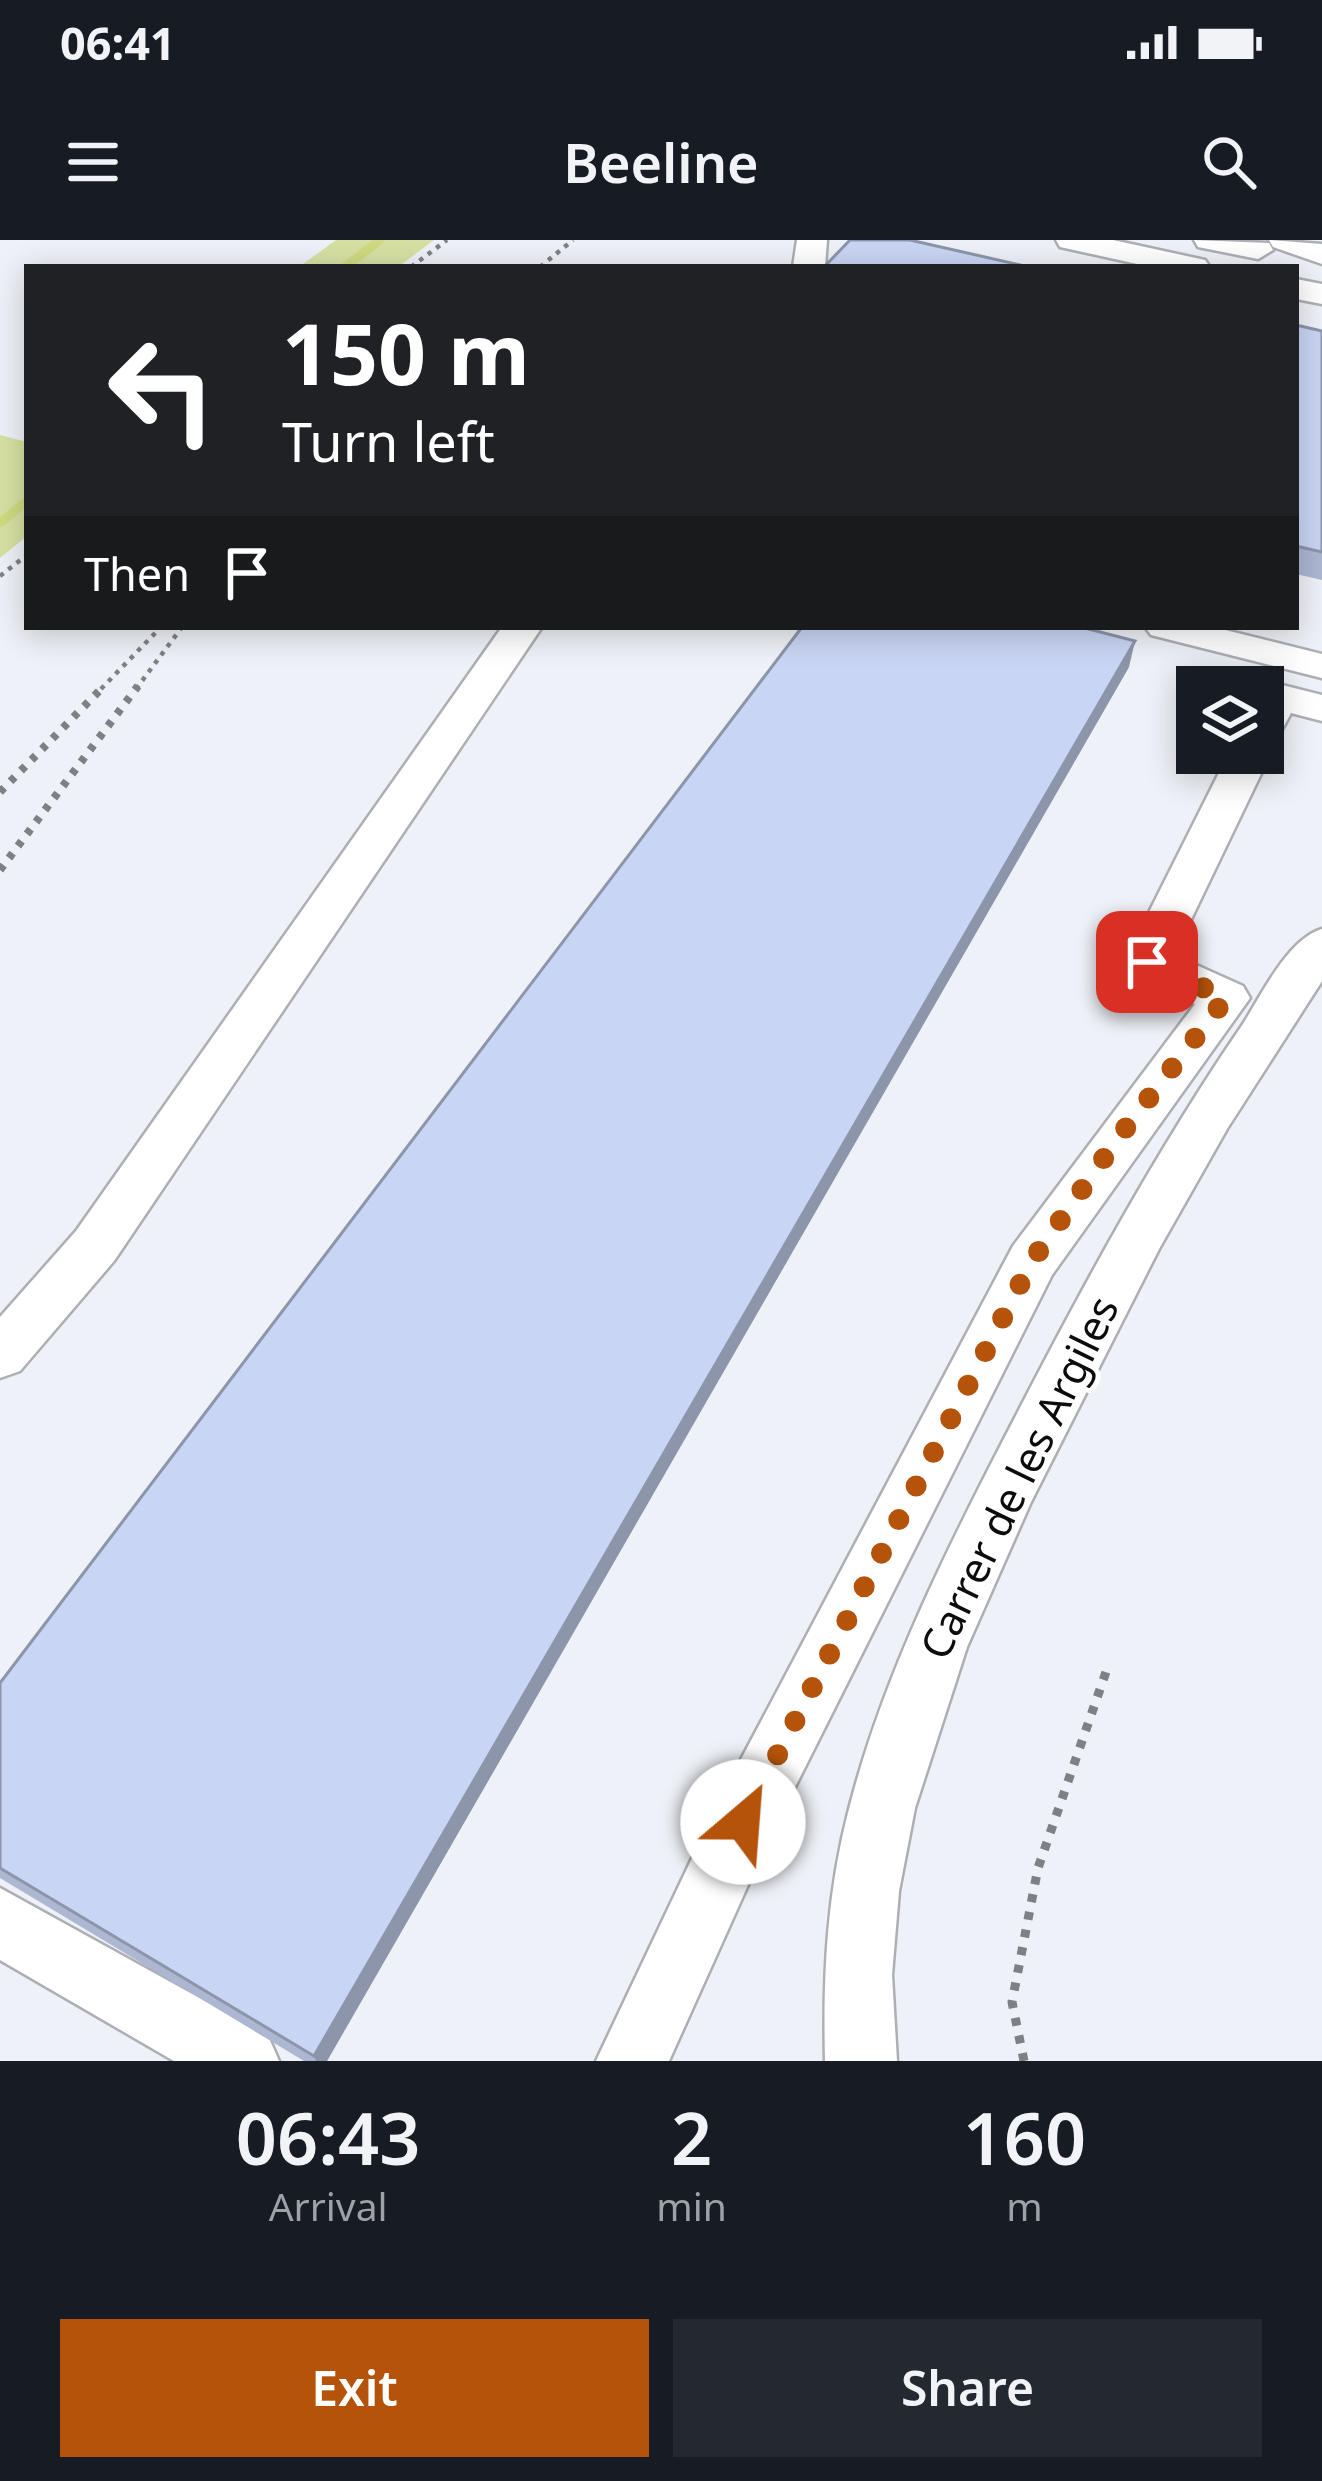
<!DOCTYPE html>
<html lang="en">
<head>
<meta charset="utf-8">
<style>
	:root { --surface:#171b24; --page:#242831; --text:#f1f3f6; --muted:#9ea1a6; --accent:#b45309 }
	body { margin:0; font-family:"Noto Sans",sans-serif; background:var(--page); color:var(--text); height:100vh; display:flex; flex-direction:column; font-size:45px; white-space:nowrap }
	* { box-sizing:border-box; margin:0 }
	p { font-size:39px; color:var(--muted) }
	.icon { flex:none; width:66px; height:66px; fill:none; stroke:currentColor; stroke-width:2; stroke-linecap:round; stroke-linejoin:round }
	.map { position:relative; height:1821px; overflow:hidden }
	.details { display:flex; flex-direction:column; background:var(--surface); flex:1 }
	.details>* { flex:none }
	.banner { position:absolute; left:24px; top:24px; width:1275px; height:366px; border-radius:0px; box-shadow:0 6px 30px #0003; background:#202124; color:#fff; overflow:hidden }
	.controls { position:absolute; left:1176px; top:426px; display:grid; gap:24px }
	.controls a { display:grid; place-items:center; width:108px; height:108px; border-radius:0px; background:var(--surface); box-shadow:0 6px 30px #0003; font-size:60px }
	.pin { position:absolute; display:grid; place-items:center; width:102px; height:102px; color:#fff; margin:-51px; border-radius:24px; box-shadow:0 6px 18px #0006 }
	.me { position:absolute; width:132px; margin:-66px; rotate:27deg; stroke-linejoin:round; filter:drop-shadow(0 0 9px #0008) }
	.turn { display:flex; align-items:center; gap:42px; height:252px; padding:0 60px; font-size:54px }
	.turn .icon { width:156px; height:156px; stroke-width:2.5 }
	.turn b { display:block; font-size:84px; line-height:102px }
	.then { display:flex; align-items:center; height:114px; padding:0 60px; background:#0003; gap:24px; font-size:45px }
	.eta { display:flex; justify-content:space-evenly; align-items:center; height:204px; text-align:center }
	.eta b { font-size:72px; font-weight:600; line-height:84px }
	.action { display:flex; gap:24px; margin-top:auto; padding:24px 60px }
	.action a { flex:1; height:138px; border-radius:0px; background:var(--accent); color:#fff; font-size:48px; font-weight:600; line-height:138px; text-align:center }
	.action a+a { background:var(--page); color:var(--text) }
	.status { display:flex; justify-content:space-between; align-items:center; height:84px; padding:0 60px; background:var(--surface); direction:ltr }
	.status svg { height:33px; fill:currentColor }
	header { display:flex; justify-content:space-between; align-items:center; height:156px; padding:0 60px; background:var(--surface); font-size:54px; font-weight:600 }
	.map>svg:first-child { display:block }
	.green { fill:#d7e0a3 }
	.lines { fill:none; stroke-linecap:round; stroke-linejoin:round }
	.stream { stroke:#d0da82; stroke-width:9 }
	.minor-casing { stroke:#adafb5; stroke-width:5 }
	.path-far2 { stroke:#7e8085; stroke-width:4.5; stroke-dasharray:4.5 6; stroke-linecap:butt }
	.path-far1 { stroke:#7e8085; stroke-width:8; stroke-dasharray:6 9; stroke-linecap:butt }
	.path { stroke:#7e8085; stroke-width:9; stroke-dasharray:8 10; stroke-linecap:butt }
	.minor { fill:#fff; fill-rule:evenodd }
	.wall { fill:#adb7d2 }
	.shaded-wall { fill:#8d95ab }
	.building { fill:#c9d5f4; stroke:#8d95ab; stroke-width:3 }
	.route { stroke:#b45309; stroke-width:21; stroke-dasharray:0 37.8 }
	.labels { text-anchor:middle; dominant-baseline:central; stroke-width:10; stroke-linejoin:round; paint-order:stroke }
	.street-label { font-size:42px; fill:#0b0c0e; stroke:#fff }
</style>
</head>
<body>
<div class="status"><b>06:41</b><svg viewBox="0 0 49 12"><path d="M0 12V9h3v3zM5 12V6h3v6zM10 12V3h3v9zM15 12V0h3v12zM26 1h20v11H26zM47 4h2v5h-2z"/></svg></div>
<header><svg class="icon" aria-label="menu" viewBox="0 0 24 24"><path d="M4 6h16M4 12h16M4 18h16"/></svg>Beeline<svg class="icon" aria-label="search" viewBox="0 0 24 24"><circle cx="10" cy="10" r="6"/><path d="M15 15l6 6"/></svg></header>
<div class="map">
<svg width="1322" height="1821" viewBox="0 0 1322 1821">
	<rect width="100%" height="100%" fill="#eef1f7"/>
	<!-- green -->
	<path class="green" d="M336,0H434L398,27H299Z
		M0,195L27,202V296L0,318Z"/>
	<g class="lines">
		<!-- stream -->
		<path class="stream" d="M345,27L380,0
			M0,283L27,261"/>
		<!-- minor casing -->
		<g class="minor-casing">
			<path id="minor" d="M797,0H827L825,27H793Z
				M1056,0H1113L1205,20L1210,27H1151L1060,7Z
				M1194,0L1269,3L1273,10L1258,19L1198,7Z
				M1269,0L1322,4V24L1273,7Z
				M1296,39L1322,44V64L1296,59Z
				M502,387H542L114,1021L20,1131L0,1138V1077L76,991Z
				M1145,387H1213L1322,414V438L1151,395Z
				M1278,444L1322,455V481L1291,473L1278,497L1263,501V449Z
				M1263,503L1271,513L1174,715L1243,746L1250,758L1052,1035L766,1605L669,1821H596L720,1559L1013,1006L1195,764L1130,734L1124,722L1229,513H1263Z
				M1322,689V741L1227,889L1159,1009L1031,1262L967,1407L915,1568L899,1651L892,1735L897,1821H825C823,1735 827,1653 849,1569C883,1437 945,1313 1007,1193C1079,1053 1154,914 1243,784C1262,754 1288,699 1322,689Z
				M0,1648L268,1796L279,1821H174L0,1720Z"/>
		</g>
		<!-- path-far2 -->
		<path class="path-far2" d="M411,27L447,0
			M540,27L573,0
			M0,336L27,315
			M101,449L161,387
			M136,449L182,387"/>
		<!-- path-far1 -->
		<path class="path-far1" d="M0,552L104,446
			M0,630L138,446"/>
		<!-- path -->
		<path class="path" d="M1024,1821L1012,1762L1038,1628L1107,1429"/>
		<!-- minor -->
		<use href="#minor" class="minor"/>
	</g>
	<!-- wall -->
	<path class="wall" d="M1296,85L1322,91V340L1296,334Z
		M1129,427L327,1821H304L0,1638V1443Z"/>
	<!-- shaded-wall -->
	<path class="shaded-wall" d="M1135,401L1129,427L327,1821H316L314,1816Z"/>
	<!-- building -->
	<path class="building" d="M850,0H910L1029,27H824Z
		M1296,85L1322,91V312L1296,306Z
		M802,387H1081L1135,401L314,1816L0,1628V1443Z"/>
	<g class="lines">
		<!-- route -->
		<path class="route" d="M743,1582L1032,1021L1118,898L1226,758L1147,722"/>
	</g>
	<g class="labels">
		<!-- street labels -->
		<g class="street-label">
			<text transform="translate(1018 1237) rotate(-64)">Carrer de les Argiles</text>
		</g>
	</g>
</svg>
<div class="controls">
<a><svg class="icon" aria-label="layers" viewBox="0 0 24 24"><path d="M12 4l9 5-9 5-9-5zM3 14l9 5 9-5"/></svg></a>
</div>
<div class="pin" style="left:1147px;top:722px;background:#d93025"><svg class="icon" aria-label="arrive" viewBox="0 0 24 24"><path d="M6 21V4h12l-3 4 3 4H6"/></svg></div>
<svg class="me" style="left:743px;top:1582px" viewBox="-20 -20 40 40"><circle r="19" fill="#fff"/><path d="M0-13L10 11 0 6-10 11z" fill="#b45309"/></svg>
<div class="banner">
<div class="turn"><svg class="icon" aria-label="left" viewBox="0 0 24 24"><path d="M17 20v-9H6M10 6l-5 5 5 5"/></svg><div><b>150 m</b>Turn left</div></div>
<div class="then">Then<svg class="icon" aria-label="arrive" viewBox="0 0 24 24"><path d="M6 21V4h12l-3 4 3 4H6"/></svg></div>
</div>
</div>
<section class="details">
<div class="eta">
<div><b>06:43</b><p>Arrival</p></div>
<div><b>2</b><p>min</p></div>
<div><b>160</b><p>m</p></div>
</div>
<div class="action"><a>Exit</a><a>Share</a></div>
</section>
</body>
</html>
